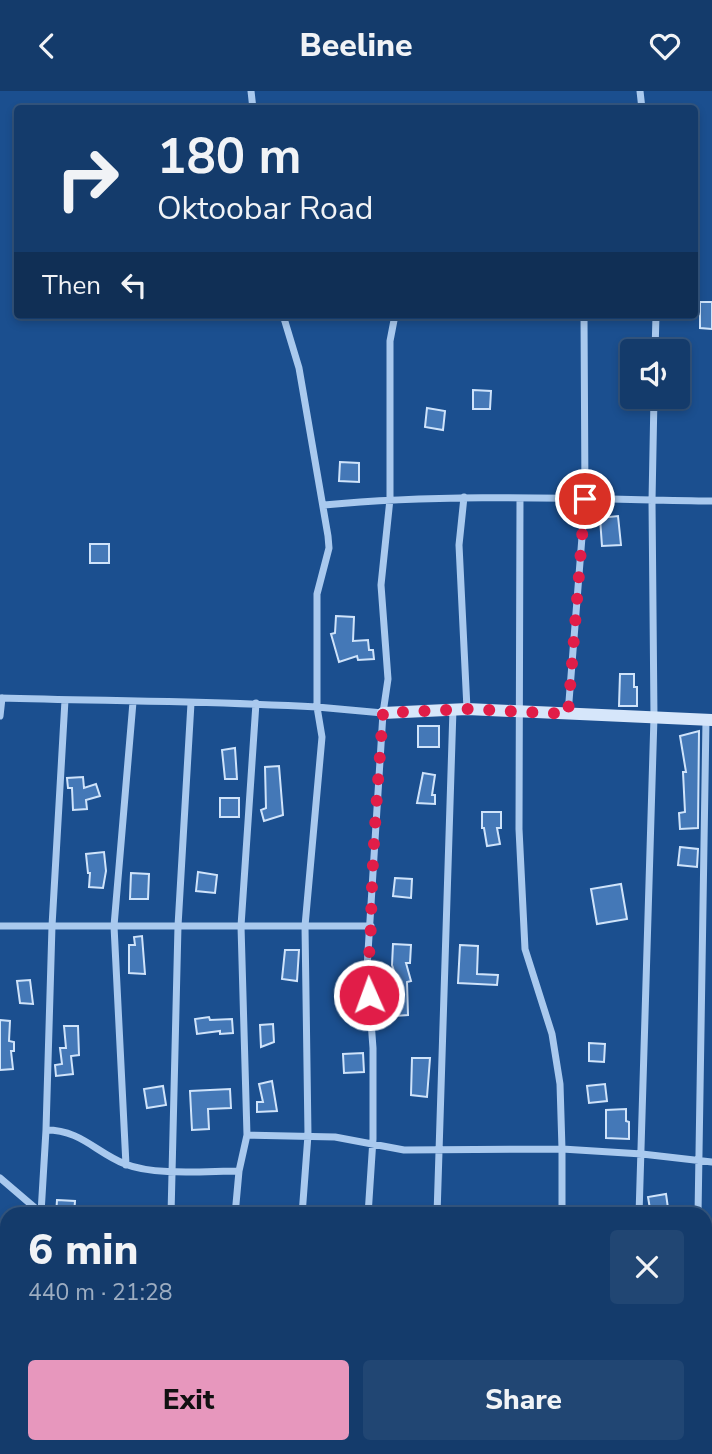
<!DOCTYPE html>
<html lang="en">
<head>
<meta charset="utf-8">
<style>
	:root { --surface:#143b6b; --page:#214673; --text:#f1f3f6; --muted:#9dadc1; --line:#33557e; --accent:#e797bd }
	body { margin:0; font-family:"Nunito Sans",sans-serif; background:var(--page); color:var(--text); height:100vh; display:flex; flex-direction:column; font-size:26px; white-space:nowrap }
	* { box-sizing:border-box; margin:0 }
	p { font-size:23px; color:var(--muted) }
	.icon { flex:none; width:38px; height:38px; fill:none; stroke:currentColor; stroke-width:2; stroke-linecap:round; stroke-linejoin:round }
	.map { position:relative; flex:1; overflow:hidden }
	.side { position:absolute; left:0px; top:1116px; width:712px; height:247px; display:flex; flex-direction:column; background:var(--surface); border-radius:21px 21px 0 0; box-shadow:0 4px 10px #0003,0 0 0 2px var(--line) }
	.side>* { flex:none }
	.hud { position:absolute; left:14px; top:14px; width:684px; height:214px; border-radius:7px; box-shadow:0 4px 10px #0003,0 0 0 2px var(--line); background:#143b6b; color:var(--text); overflow:hidden }
	.fabs { position:absolute; left:620px; top:248px; display:grid; gap:14px }
	.fabs a { display:grid; place-items:center; width:70px; height:70px; border-radius:7px; background:var(--surface); box-shadow:0 4px 10px #0003,0 0 0 2px var(--line); font-size:35px }
	.pin { position:absolute; display:grid; place-items:center; width:60px; height:60px; color:#fff; margin:-30px; border:4px solid #fff; border-radius:50%; box-shadow:0 2px 7px #0007 }
	.me { position:absolute; width:77px; margin:-38px; rotate:358deg; stroke-linejoin:round; filter:drop-shadow(0 0 5px #0008) }
	.turn { display:flex; align-items:center; gap:24px; height:147px; padding:0 28px; font-size:32px }
	.turn .icon { width:91px; height:91px; stroke-width:2.5 }
	.turn b { display:block; font-size:49px; line-height:60px }
	.then { display:flex; align-items:center; height:66px; padding:0 28px; background:#0003; gap:14px; font-size:26px }
	.round { display:grid; place-items:center; flex:none; width:74px; height:74px; border-radius:7px; background:var(--page) }
	.headline { display:flex; align-items:center; justify-content:space-between; height:119px; padding:0 28px }
	h1 { font-size:42px; font-weight:800; line-height:52px }
	.button { display:flex; gap:14px; margin-top:auto; padding:14px 28px }
	.button a { flex:1; height:80px; border-radius:7px; background:var(--accent); color:#111; font-size:28px; font-weight:800; line-height:80px; text-align:center }
	.button a+a { background:var(--page); color:var(--text) }
	header { display:flex; justify-content:space-between; align-items:center; height:91px; padding:0 28px; background:var(--surface); font-size:32px; font-weight:800 }
	.map>svg:first-child { display:block }
	.building { fill:#4478b7; stroke:#cfe3fa; stroke-width:2 }
	.lines { fill:none; stroke-linecap:round; stroke-linejoin:round }
	.street { stroke:#a9c9ee; stroke-width:7 }
	.secondary { stroke:#d6e6fa; stroke-width:12 }
	.route { stroke:#e11d48; stroke-width:12; stroke-dasharray:0 21.6 }
</style>
</head>
<body>
<header><svg class="icon" aria-label="back" viewBox="0 0 24 24"><path d="M15 5l-7 7 7 7"/></svg>Beeline<svg class="icon" aria-label="heart" viewBox="0 0 24 24"><path d="M12 20l-8-8c-3-5 5-10 8-4 3-6 11-1 8 4z"/></svg></header>
<div class="map">
<svg width="712" height="1363" viewBox="0 0 712 1363">
	<rect width="100%" height="100%" fill="#1b4f8f"/>
	<!-- building -->
	<path class="building" d="M700,211H712V238L700,237Z
		M473,299L491,300L490,318H473Z
		M427,317L445,320L443,339L425,336Z
		M340,371L359,372V391L339,390Z
		M618,425L621,454L602,455L600,427Z
		M90,453H109V472H90Z
		M336,525L354,526L353,550L368,549L369,559H373L374,568L358,569L357,565L339,571L331,543L335,542Z
		M620,583H634V596H637V615H619Z
		M418,635H439V656H418Z
		M699,640L698,737L680,738L679,722L685,721L683,681H686L680,645Z
		M235,657L237,688H225L222,659Z
		M279,675L283,724L264,730L261,719L266,717L265,676Z
		M423,682L435,684L432,704H435V713L417,712Z
		M83,686L84,697L96,693L100,705L86,709L87,718L73,719L72,697H68L67,687Z
		M220,707H239V726H220Z
		M482,721H501V737H497L500,753L487,755L484,737H482Z
		M680,756L698,758L697,776L678,774Z
		M104,761L106,780L103,797L89,796L90,782H88L86,763Z
		M198,781L217,784L215,802L196,800Z
		M131,782L149,783L148,808H130Z
		M395,787L412,788L411,807L393,805Z
		M621,793L627,828L597,833L591,798Z
		M142,845L145,883L129,882V854H135L134,846Z
		M393,853L411,854L410,872H406L411,890L407,891L408,924L395,925L394,895H399L392,874Z
		M460,854L478,855L477,883L498,884L497,894L458,892Z
		M285,859H299L297,890L282,888Z
		M30,889L33,913L20,912L17,890Z
		M209,926L210,929L232,928L233,942L220,943V940L197,943L195,928Z
		M0,929L10,930L9,950L14,951V960H11L13,978L0,979Z
		M273,933L274,951L261,956L260,934Z
		M64,935H78L79,964L71,965L73,983L56,985L55,974L62,973L60,957H66Z
		M589,952L605,953L604,971L589,970Z
		M363,962L364,981L344,982L343,963Z
		M412,967H430L427,1006L411,1004Z
		M272,990L277,1020L257,1021V1011H263L259,993Z
		M605,993L607,1010L589,1012L587,995Z
		M163,995L166,1014L147,1017L144,998Z
		M230,998L231,1017L208,1018L209,1038L192,1039L190,1000Z
		M626,1018V1030L629,1031V1048L606,1047V1019Z
		M666,1103L669,1124H651L648,1106Z
		M57,1109L75,1110L74,1124H56Z"/>
	<g class="lines">
		<!-- street -->
		<path class="street" d="M251,0L253,18
			M640,0L642,18
			M283,224L299,277L328,445L329,457L317,503V616L383,622L367,877L373,957V1048L368,1124
			M655,261L656,224
			M464,406L459,454L467,618
			M520,407L519,738L525,858L552,943L560,993L562,1058L642,1063L712,1071
			M324,414C453,402 582,408 712,410
			M0,607C106,610 211,610 317,616L322,646L305,835L308,1044L302,1124
			M383,622L388,588L381,494L390,408V250L395,224
			M568,623L585,408L584,224
			M0,625L2,607
			M0,835H371
			M46,1039L52,835L65,609
			M247,1044L241,835L256,612
			M126,1074L114,835L133,611
			M239,1080L247,1044L335,1046L404,1059L562,1058V1124
			M0,1087L41,1122L46,1039C81,1039 95,1061 125,1073C155,1085 206,1080 239,1080L235,1124
			M171,1124L178,835L191,612
			M437,1124L453,618
			M639,1124L654,626L652,410L654,306
			M698,1124L706,629
			M0,1176L7,1177
			M0,1277L7,1278
			M705,1304L712,1303
			M73,1356L74,1363
			M239,1356V1363
			M310,1356L311,1363
			M366,1356L367,1363
			M430,1356L431,1363
			M565,1356V1363
			M162,1363V1356"/>
		<!-- secondary -->
		<path class="secondary" d="M383,622L467,618L712,629"/>
	</g>
	<g class="lines">
		<!-- route -->
		<path class="route" d="M369,904C367,879 370,857 371,833C372,763 378,692 383,622L467,618L568,623L585,408"/>
	</g>
</svg>
<div class="fabs">
<a><svg class="icon" aria-label="sound" viewBox="0 0 24 24"><path d="M4 9h4l5-4v14l-5-4H4zM17 9q2 3 0 6"/></svg></a>
</div>
<div class="pin" style="left:585px;top:408px;background:#d93025"><svg class="icon" aria-label="arrive" viewBox="0 0 24 24"><path d="M6 21V4h12l-3 4 3 4H6"/></svg></div>
<svg class="me" style="left:369px;top:904px" viewBox="-20 -20 40 40"><circle r="17" fill="#e11d48" stroke="#fff" stroke-width="3"/><path d="M0-11L8 9 0 5-8 9z" fill="#fff"/></svg>
<div class="hud">
<div class="turn"><svg class="icon" aria-label="right" viewBox="0 0 24 24"><path d="M7 20v-9h11M14 6l5 5-5 5"/></svg><div><b>180 m</b>Oktoobar Road</div></div>
<div class="then">Then<svg class="icon" aria-label="left" viewBox="0 0 24 24"><path d="M17 20v-9H6M10 6l-5 5 5 5"/></svg></div>
</div>
<section class="side">
<div class="headline"><div><h1>6 min</h1><p>440 m · 21:28</p></div><a class="round"><svg class="icon" aria-label="close" viewBox="0 0 24 24"><path d="M6 6l12 12M18 6L6 18"/></svg></a></div>
<div class="button"><a>Exit</a><a>Share</a></div>
</section>
</div>
</body>
</html>
